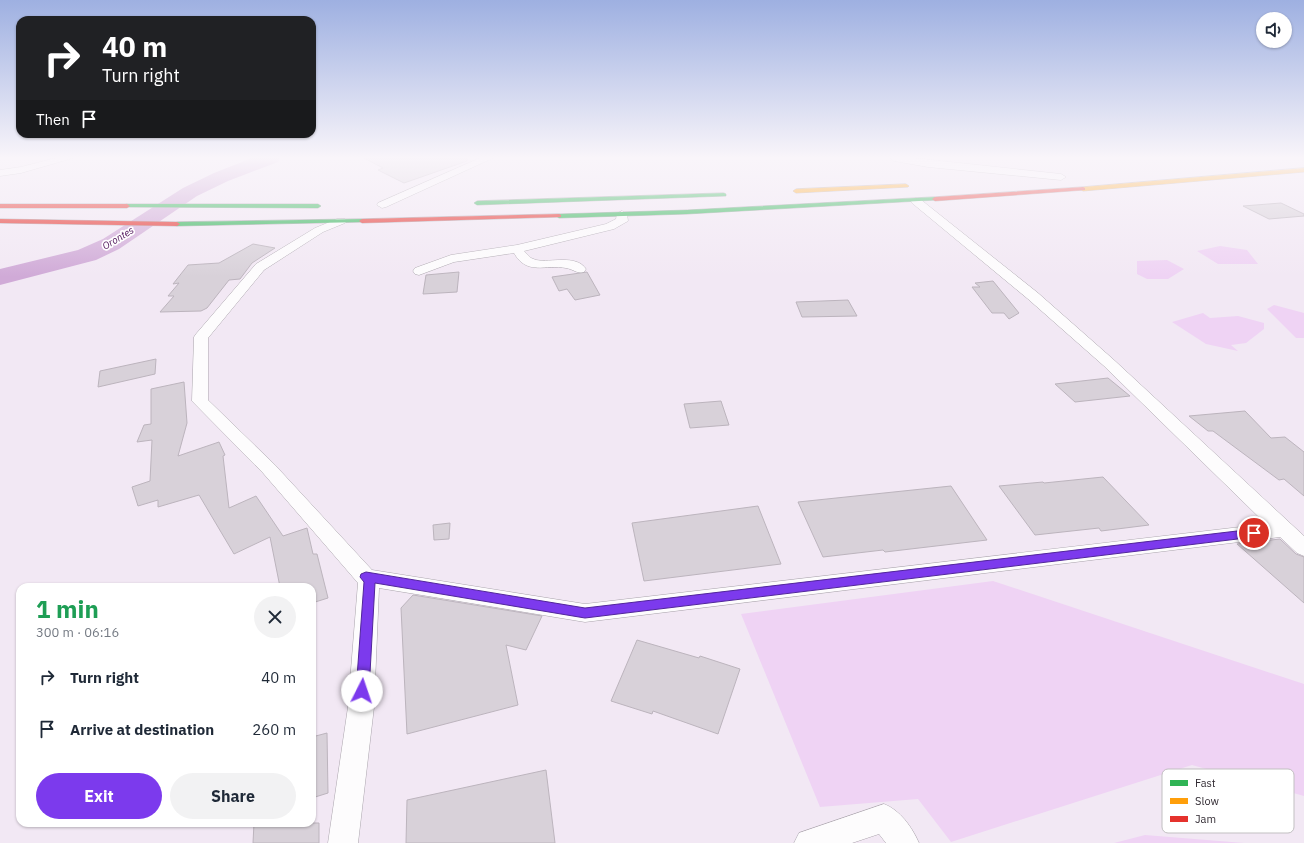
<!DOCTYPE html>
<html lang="en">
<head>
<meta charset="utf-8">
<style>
	:root { --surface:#fff; --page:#f2f2f3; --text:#1f2937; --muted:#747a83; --accent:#7c3aed }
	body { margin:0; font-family:"IBM Plex Sans",sans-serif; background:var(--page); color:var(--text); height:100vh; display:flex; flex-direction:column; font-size:15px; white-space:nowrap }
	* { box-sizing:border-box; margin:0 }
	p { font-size:13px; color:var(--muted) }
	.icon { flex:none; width:22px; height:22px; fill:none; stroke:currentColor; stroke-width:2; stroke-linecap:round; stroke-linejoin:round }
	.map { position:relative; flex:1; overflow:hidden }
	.sheet { position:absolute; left:16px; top:583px; width:300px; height:244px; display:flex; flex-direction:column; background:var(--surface); border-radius:12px; box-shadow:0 1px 3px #0004 }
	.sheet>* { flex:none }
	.top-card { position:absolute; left:16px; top:16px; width:300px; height:122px; border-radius:12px; box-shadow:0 1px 3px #0004; background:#202124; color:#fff; overflow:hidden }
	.buttons { position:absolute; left:1256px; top:12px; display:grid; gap:8px }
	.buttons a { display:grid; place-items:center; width:36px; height:36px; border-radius:50%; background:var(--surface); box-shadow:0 1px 3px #0004; font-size:20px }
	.pin { position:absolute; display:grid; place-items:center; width:34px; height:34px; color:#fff; margin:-17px; border:2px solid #fff; border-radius:50%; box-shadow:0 1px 4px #0007 }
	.me { position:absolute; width:44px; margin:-22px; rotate:4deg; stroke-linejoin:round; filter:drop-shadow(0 0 3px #0008) }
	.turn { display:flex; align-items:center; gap:14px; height:84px; padding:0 20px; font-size:18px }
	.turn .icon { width:52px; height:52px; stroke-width:2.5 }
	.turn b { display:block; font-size:28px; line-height:34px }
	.then { display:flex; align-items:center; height:38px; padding:0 20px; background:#0003; gap:8px; font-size:15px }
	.round { display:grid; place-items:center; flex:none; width:42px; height:42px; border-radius:21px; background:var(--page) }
	.summary { display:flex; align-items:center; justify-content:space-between; height:68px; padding:0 20px }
	h1 { font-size:24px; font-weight:800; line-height:30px; color:#1e9e55 }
	.action { display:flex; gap:8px; margin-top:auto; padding:8px 20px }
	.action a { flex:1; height:46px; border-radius:24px; background:var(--accent); color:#fff; font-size:16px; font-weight:800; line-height:46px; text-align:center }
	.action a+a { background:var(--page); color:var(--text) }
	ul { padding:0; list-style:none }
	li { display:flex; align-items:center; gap:12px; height:52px; padding:0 20px }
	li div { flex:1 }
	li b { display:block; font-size:15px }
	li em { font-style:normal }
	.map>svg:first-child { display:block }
	.green { fill:#efd3f4 }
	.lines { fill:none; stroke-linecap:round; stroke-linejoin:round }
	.river { fill:#d0aad7; fill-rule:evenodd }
	.building { fill:#d8d1d9; stroke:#bcb4bd }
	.street-casing { stroke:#aaa4ac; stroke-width:1 }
	.fast-casing { stroke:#aaa4ac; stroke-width:1 }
	.slow-casing { stroke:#aaa4ac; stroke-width:1 }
	.jam-casing { stroke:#aaa4ac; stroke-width:1 }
	.street { fill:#fdfcfd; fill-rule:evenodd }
	.fast { fill:#30b455; fill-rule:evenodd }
	.slow { fill:#ff9f0a; fill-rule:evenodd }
	.jam { fill:#e5322d; fill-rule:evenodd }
	.route { fill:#7c3aed; stroke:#51269a }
	.labels { text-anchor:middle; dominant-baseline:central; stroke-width:3.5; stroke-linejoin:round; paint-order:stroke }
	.far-water-label { font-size:10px; font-style:italic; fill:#4a0c55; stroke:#fff }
	.key { fill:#fff; stroke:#c1bfc1; stroke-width:1 }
	.key-label { font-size:11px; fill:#302931 }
</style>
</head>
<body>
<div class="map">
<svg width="1304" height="843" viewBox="0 0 1304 843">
	<rect width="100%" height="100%" fill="#f2e8f4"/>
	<!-- green -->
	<path class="green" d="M1220,246L1247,250L1258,264H1218L1197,251Z
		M1167,260L1184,269L1168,279H1147L1137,274V261Z
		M1274,305L1304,313V338H1296L1267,309Z
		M1203,313L1210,318L1238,316L1264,323V329L1246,343L1231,345L1238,351L1206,344L1172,322Z
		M993,581L1304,684V796L1192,765L951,842L918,799L820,807L741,614Z
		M1145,835L1244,843H1114Z"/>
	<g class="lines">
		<!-- river -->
		<path class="river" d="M252,158H280L278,162L228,181L197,196L119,249L96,260L0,285V269L78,250L103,239L183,188L214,173Z"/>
	</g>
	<!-- building -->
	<path class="building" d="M364,158H467V161L404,183L378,170L383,168Z
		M1281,203L1304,214V216L1269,219L1243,206Z
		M253,244L275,248L252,263L240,279L229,280L207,308L201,311L160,312L174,296H168L179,283L173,284L188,265L219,263Z
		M459,272L457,292L423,294L426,275Z
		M587,272L600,295L575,300L567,289L559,291L552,277Z
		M993,281L1019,313L1009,319L1004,313H992L972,287H980L975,283Z
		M848,300L857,316L802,317L796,302Z
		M156,359L155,374L98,387L100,371Z
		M1108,378L1130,396L1075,402L1055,384Z
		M184,382L187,423L178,456L219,442L225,455L223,456L229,508L256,496L283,536L307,528L313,554H317L328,598L312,603V587H280L270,537L234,554L199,495L158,507V500L138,506L132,487L150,481L152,440L137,442L144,425L151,424V389Z
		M721,401L729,425L690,428L684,404Z
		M1245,411L1271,438L1285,437L1304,452V496L1284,479L1279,480L1213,431H1208L1189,416Z
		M1103,477L1149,525L1101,531L1099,528L1035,535L999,486L1043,482L1044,483Z
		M951,486L987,540L885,552L883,550L823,557L798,502Z
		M758,506L781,564L644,581L632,523Z
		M450,523L449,539L434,540L433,525Z
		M1280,539L1296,554L1304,557V603L1237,544Z
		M413,595L542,616L526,650L506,645L518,705L407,734L401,608Z
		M637,640L699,658L700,656L740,669L718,734L653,711L652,714L611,701Z
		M327,733L328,793L312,798V737Z
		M546,770L555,843H406L407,800Z
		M254,823H319V843H253Z"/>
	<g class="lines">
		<!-- street casing -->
		<g class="street-casing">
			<path id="street" d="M56,158H73L21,173L0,176V170L21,167Z
				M480,158H493L386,207L382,208L377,205L378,203Z
				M890,158H913L1061,174L1066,177L1061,180L928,167L894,161Z
				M916,198L920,199L1038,293L1114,360L1304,536V556L1297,553L1280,537L585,622L379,588L374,707L358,843H328L348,707L358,583L263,473L192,401L194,337L196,334L256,264L315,228L337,219H345L347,221L345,223L323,232L264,270L208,338V400L275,465L372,570L585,604L1266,524L1104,366L1028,299L912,203L911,201Z
				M622,211L627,214L628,221L614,229L524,251L531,258L536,260C551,263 576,254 586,269L584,272C577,274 573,269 566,268C546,264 527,276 514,253L454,262L419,275L415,274L413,271L415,268L451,255L517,245L606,224L616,219L617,214Z
				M884,804C900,810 912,827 919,843H886L879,834L852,843H794L799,833Z"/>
		</g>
		<!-- fast casing -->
		<g class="fast-casing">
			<path id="fast" d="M724,193L726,194V196L477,205L474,203L477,201Z
				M935,197L938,199L937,200L687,214L559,218L556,216L559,214L687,210Z
				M127,204H318L321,206L318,208L125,207V205Z
				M362,219L364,220V222L177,226L174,224L177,222Z"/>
		</g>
		<!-- slow casing -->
		<g class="slow-casing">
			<path id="slow" d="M1304,168V172L1083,191L1080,189L1083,187Z
				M906,184L909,186L908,187L796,193L793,191L796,189Z"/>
		</g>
		<!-- jam casing -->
		<g class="jam-casing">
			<path id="jam" d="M1083,187L1085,188V190L935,201L932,199L935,197Z
				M0,204H127L130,206L127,208H0Z
				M559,214L561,215V217L362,223L359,221L362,219Z
				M0,219L177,222L180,224L177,226L0,223Z"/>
		</g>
		<!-- street -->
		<use href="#street" class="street"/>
		<!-- fast -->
		<use href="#fast" class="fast"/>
		<!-- slow -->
		<use href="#slow" class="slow"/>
		<!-- jam -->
		<use href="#jam" class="jam"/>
	</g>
	<!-- sky -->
	<linearGradient id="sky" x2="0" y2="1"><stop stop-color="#9eb0e1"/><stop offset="0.57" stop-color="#f9f5fa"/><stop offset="1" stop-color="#f9f5fa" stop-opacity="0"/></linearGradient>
	<rect width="1304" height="277" fill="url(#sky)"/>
	<!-- route -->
	<path class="route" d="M1254,529L1258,530L1260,533L1258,536L1254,537L585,618L375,583L369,691L367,696L362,697L358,696L356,691L364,582L360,577L361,574L366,572L585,608Z"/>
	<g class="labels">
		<!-- far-water labels -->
		<g class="far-water-label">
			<text transform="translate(118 238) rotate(-31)">Orontes</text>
		</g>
	</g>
	<!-- legend -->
	<rect x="1162" y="769" width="132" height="64" rx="6" class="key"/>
	<rect x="1170" y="780" width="18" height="6" fill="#30b455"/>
	<rect x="1170" y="798" width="18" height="6" fill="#ff9f0a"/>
	<rect x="1170" y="816" width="18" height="6" fill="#e5322d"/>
	<g class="key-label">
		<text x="1195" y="787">Fast</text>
		<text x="1195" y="805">Slow</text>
		<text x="1195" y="823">Jam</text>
	</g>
</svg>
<div class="buttons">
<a><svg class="icon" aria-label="sound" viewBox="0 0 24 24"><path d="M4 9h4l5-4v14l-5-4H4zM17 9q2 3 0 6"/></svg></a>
</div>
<div class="pin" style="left:1254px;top:533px;background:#d93025"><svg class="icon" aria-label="arrive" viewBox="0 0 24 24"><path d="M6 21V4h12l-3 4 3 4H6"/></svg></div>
<svg class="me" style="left:362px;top:691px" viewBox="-20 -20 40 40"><circle r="19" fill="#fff"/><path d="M0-13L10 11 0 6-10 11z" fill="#7c3aed"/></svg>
<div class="top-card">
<div class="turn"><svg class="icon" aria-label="right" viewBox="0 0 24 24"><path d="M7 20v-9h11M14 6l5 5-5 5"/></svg><div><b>40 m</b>Turn right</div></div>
<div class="then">Then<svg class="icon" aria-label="arrive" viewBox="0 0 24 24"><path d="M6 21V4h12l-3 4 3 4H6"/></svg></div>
</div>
<section class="sheet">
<div class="summary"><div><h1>1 min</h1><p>300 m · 06:16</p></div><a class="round"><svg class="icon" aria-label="close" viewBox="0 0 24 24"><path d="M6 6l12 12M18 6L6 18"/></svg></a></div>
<ul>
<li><svg class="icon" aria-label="right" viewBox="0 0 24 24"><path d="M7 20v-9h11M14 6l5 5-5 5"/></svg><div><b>Turn right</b></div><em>40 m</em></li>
<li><svg class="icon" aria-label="arrive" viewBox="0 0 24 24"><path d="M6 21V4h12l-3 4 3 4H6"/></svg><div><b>Arrive at destination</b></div><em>260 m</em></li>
</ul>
<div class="action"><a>Exit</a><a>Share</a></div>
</section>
</div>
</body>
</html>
